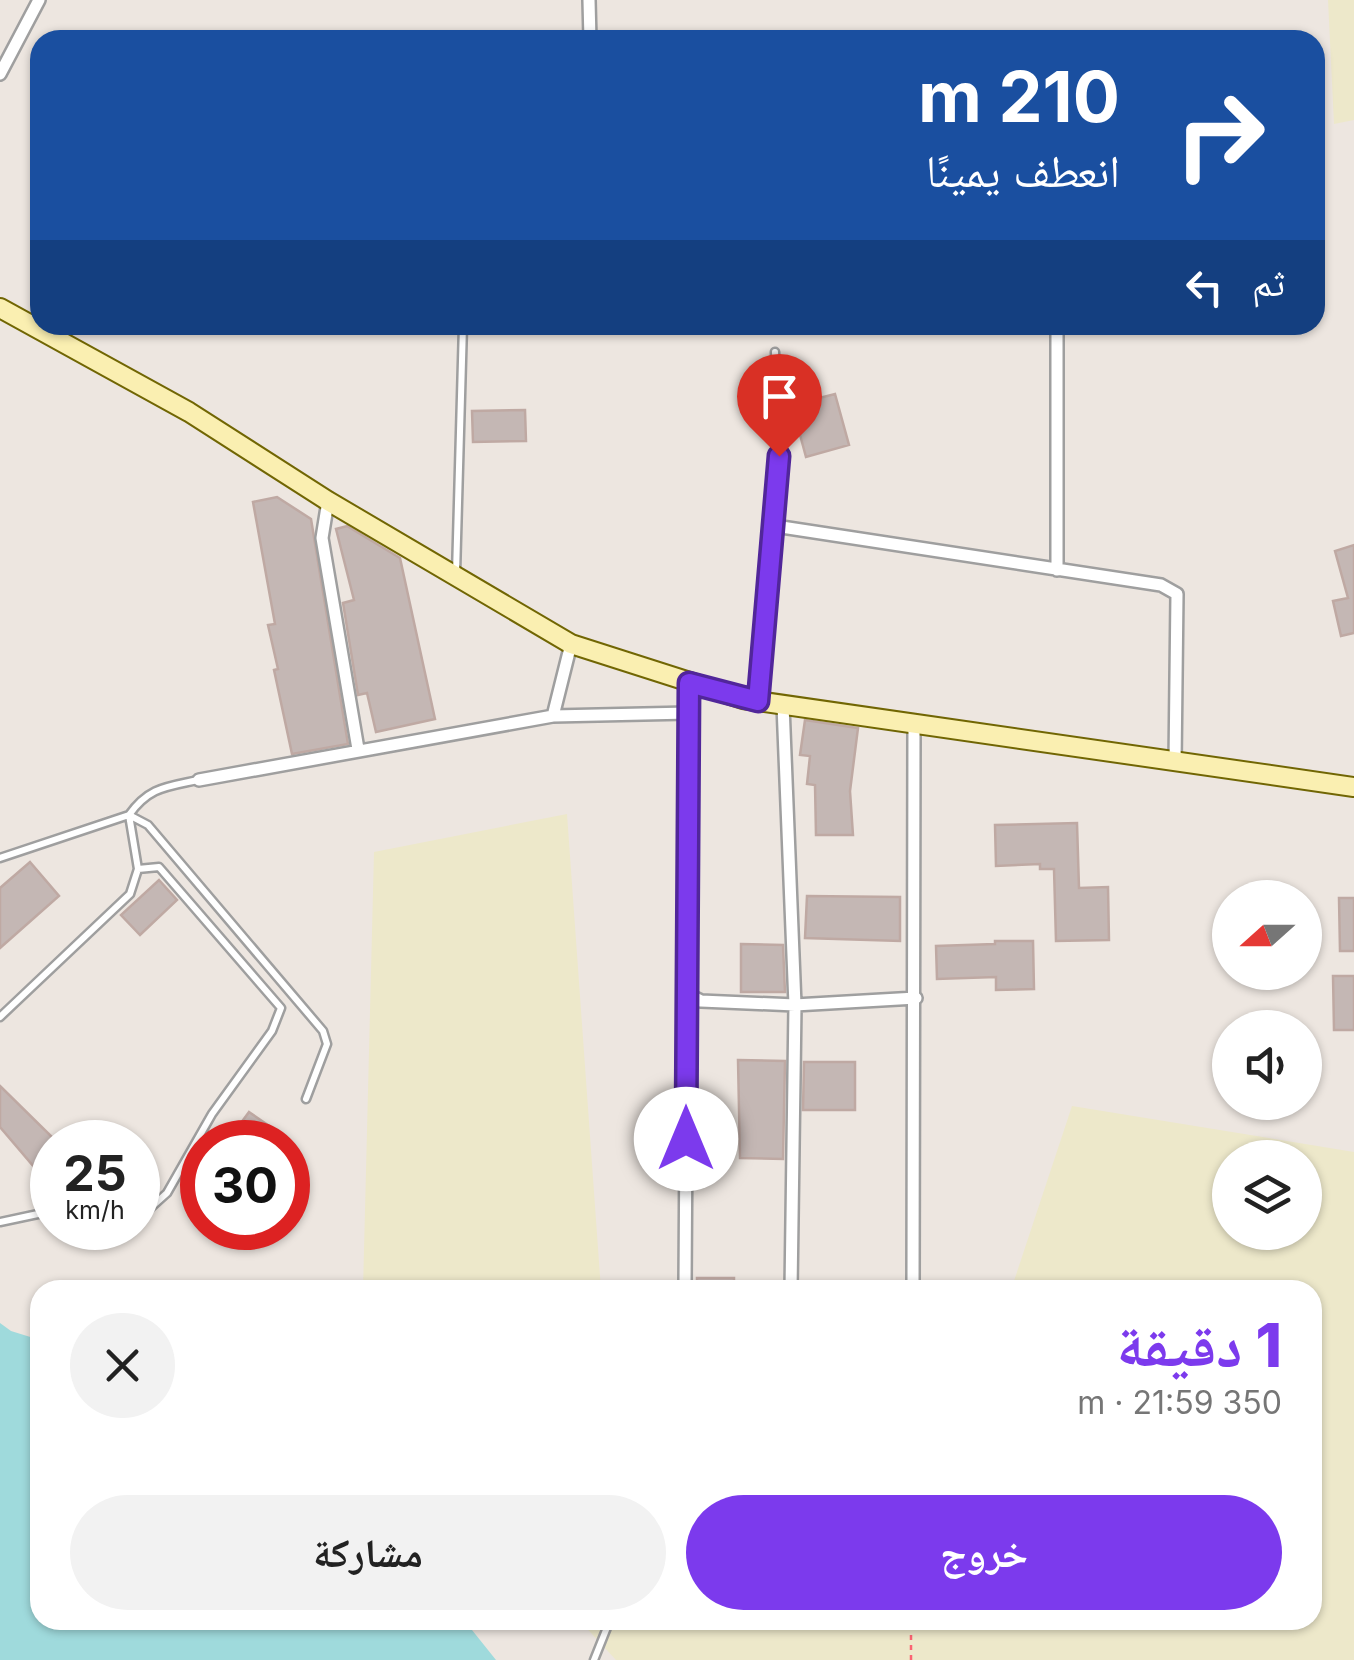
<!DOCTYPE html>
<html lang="ar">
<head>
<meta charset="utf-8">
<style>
	:root { --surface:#fff; --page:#f2f2f2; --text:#222; --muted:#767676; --accent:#7c3aed }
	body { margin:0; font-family:Inter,"Noto Naskh Arabic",sans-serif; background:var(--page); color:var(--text); direction:rtl; height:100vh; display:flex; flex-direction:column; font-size:38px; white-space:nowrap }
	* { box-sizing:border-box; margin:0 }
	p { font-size:32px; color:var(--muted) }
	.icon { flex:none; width:55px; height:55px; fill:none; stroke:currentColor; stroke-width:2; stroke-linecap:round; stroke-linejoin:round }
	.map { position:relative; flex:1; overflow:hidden; direction:ltr }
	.panel { position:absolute; left:30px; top:1280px; width:1292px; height:350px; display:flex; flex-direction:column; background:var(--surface); border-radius:30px; box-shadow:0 2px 8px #0004; direction:rtl }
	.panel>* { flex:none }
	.banner { position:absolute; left:30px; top:30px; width:1295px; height:305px; border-radius:30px; box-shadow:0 2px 8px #0004; direction:rtl; background:#1a4fa0; color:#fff; overflow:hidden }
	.needle { width:65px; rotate:249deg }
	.controls { position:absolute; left:1212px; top:880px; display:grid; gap:20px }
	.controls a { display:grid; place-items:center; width:110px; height:110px; border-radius:50%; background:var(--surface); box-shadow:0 2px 8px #0004; font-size:50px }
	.speed { position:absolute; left:30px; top:1120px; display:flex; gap:20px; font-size:50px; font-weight:700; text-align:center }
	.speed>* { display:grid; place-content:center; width:130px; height:130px; border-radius:50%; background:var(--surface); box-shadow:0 2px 8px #0004; line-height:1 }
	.speed small { font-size:25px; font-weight:400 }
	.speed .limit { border:15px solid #d22; background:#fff; color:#111 }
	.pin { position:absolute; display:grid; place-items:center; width:85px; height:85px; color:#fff; margin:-102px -42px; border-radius:50% 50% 50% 0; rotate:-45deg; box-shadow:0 0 10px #0007 }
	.pin .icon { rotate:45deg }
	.me { position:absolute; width:110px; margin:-55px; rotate:0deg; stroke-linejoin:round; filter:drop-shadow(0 0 8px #0008) }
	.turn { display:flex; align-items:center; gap:35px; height:210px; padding:0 40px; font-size:45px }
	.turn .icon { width:130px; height:130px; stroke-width:2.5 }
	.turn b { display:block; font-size:70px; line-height:85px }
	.then { display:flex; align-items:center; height:95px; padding:0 40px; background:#0003; gap:20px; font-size:38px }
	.round { display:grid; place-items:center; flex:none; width:105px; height:105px; border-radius:52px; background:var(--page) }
	.summary { display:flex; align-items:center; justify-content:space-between; height:170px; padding:0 40px }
	h1 { font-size:60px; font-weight:800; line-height:75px; color:var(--accent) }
	.action { display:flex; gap:20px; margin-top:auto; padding:20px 40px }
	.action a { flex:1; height:115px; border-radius:60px; background:var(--accent); color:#fff; font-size:40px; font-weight:800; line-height:115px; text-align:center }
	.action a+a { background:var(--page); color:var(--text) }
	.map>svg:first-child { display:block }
	.farmland { fill:#ede8ca; fill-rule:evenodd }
	.water { fill:#9fdadc }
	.building { fill:#c4b7b4; stroke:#bfa9a3; stroke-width:2.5 }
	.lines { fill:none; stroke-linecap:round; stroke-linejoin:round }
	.service-casing { stroke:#9f9f9f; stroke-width:11 }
	.minor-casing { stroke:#9f9f9f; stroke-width:16 }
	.secondary-casing { stroke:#716603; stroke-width:22 }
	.path { stroke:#fb6372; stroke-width:2.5; stroke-dasharray:5 5; stroke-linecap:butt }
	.service { stroke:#fff; stroke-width:6 }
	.minor { stroke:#fff; stroke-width:11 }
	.secondary { stroke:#faefb1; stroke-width:18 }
	.route-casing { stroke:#51269a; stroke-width:25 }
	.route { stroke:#7c3aed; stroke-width:18 }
</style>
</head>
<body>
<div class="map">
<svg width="1354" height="1660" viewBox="0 0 1354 1660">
	<rect width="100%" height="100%" fill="#ede6e0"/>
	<!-- farmland -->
	<path class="farmland" d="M1328,0H1354V120L1334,124Z
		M567,814L601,1290H363L374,852Z
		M1072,1106L1354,1152V1660H616L579,1620H1312V1290H1011ZM1230,1158H1305V1232H1230Z"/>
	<!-- water -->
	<path class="water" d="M0,1323L11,1331L40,1340V1620H464L496,1660H0Z"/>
	<!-- building -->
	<path class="building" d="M835,394L849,445L806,457L792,405Z
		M525,410L526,441L473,442L472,411Z
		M277,497L311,519L348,744L292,754L274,670L278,669L268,625L275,624L253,502Z
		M347,526L400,558L435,719L376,732L367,693L358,695L343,603L354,600L336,529Z
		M1354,545V633L1341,636L1333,601L1348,598L1335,551Z
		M805,720L858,728L850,791L853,835H816L815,785L807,784L810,756L800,755Z
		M1077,823L1079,888L1108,887L1109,940L1056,941L1054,869H1040V864L996,866L995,825Z
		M30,862L59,896L0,948V888Z
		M159,880L177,900L140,935L121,915Z
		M807,896L900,897V941L805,938Z
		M1339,898H1354V951H1340Z
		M995,941H1033L1034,989L996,990V977L937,979L936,946L995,944Z
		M741,944L783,945L785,992H741Z
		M1333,976H1354V1030H1334Z
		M738,1060L785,1061L783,1159L740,1158Z
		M804,1062H855V1110H803Z
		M0,1086L52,1137V1188L0,1127Z
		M249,1112L278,1132L270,1142H227Z
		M697,1278H734V1290H697Z"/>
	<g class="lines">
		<!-- service casing -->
		<g class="service-casing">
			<path id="service" d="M775,352L779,457L775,524
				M456,574L463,325
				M0,858L129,815L148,825L323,1031L327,1044L306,1099
				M0,1017L130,894L138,869L129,815C149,787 166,787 198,780
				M138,1219L167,1193L212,1114L272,1031L281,1008L159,867L138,869
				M0,1222L52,1211
				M594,1660L610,1620"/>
		</g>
		<!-- minor casing -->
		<g class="minor-casing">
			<path id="minor" d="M589,0L590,40
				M0,74L39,0
				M328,501L322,538L358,749
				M1057,570V325
				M757,701L775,526L1161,585L1177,594L1175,763
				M783,705L795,1005L791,1290
				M553,716L571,644
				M199,780L553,716L689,713
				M687,994L701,1001L795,1005L916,998
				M685,1284L689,683
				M913,1290L914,723"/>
		</g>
		<!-- secondary casing -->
		<g class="secondary-casing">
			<path id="secondary" d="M0,308L189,412L328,501L571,644L743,699L1354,787"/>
		</g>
		<!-- path -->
		<path class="path" d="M911,1660V1620"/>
		<!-- service -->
		<use href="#service" class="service"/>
		<!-- minor -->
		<use href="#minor" class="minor"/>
		<!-- secondary -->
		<use href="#secondary" class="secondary"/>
	</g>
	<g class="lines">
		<!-- route casing -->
		<g class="route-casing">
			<path id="route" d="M686,1139L689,683L758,701L779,456"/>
		</g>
		<!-- route -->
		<use href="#route" class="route"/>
	</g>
</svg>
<div class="controls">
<a><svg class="needle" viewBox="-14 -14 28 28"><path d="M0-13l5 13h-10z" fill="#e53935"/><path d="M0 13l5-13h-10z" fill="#767676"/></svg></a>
<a><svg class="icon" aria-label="sound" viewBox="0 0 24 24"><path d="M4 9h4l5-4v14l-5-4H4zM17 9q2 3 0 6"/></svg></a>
<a><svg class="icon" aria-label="layers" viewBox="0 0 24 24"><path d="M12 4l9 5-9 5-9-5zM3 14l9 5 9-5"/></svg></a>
</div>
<div class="speed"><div>25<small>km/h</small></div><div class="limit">30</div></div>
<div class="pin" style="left:779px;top:456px;background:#d93025"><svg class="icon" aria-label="arrive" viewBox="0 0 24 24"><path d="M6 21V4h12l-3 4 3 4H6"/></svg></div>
<svg class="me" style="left:686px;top:1139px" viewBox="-20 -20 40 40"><circle r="19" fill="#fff"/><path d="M0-13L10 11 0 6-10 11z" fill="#7c3aed"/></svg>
<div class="banner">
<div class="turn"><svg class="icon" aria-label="right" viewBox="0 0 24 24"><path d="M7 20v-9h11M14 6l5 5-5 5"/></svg><div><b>210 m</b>انعطف يمينًا</div></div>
<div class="then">ثم<svg class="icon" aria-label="left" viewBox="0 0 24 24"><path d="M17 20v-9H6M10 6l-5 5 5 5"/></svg></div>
</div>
<section class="panel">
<div class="summary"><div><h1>1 دقيقة</h1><p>350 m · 21:59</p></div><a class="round"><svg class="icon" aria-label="close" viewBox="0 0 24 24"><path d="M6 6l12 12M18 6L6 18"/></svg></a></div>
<div class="action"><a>خروج</a><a>مشاركة</a></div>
</section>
</div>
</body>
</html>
